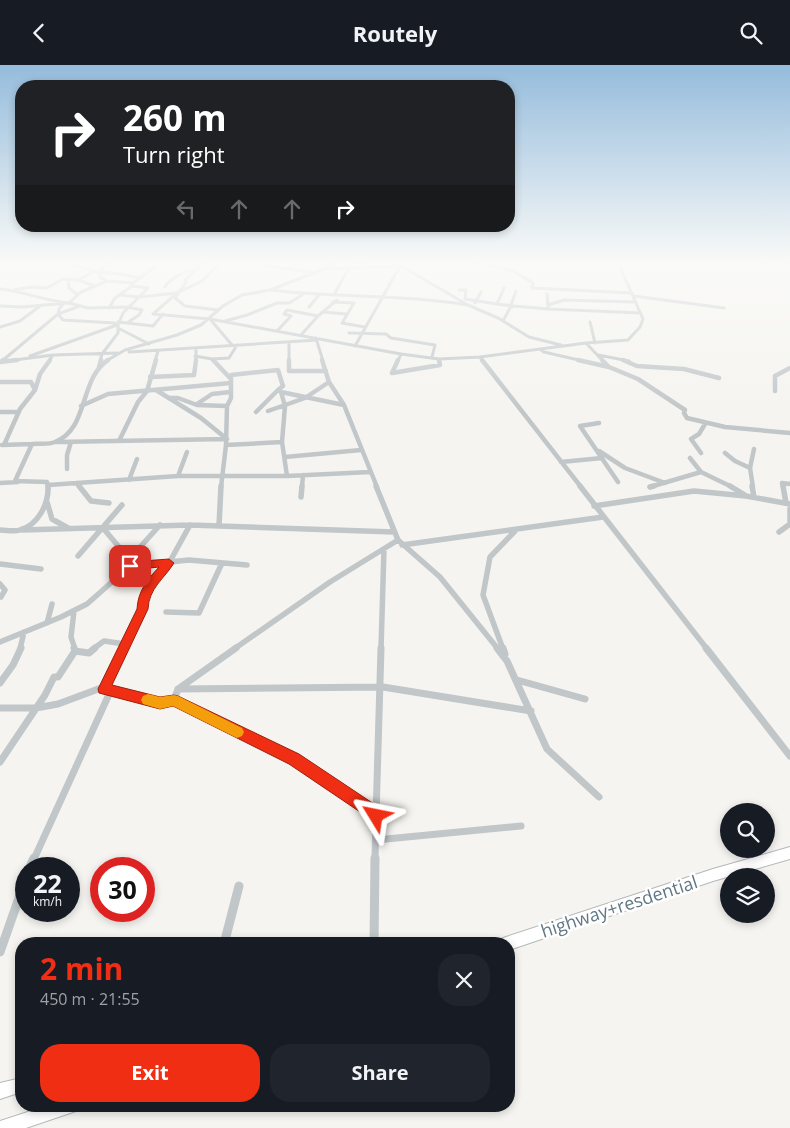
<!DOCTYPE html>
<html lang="en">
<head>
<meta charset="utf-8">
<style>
	:root { --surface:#171b24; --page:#20242c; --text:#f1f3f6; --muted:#9ea1a6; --accent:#f02e14 }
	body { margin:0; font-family:"Open Sans",sans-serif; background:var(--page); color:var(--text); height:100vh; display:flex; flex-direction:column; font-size:19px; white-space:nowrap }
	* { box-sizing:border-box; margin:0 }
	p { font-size:16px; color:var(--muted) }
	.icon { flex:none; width:28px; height:28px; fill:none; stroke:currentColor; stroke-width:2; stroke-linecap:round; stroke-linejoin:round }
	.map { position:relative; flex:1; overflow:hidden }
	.sheet { position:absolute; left:15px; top:872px; width:500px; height:175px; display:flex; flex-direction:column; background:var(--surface); border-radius:20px; box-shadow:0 2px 8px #0003 }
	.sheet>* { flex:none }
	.banner { position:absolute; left:15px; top:15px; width:500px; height:152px; border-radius:20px; box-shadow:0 2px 8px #0003; background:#202124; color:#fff; overflow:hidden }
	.fabs { position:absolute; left:720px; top:738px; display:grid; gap:10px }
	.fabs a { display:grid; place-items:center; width:55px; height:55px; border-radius:50%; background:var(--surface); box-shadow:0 2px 8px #0003; font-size:25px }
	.speed { position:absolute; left:15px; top:792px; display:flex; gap:10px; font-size:25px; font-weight:700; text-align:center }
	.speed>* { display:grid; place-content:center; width:65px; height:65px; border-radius:50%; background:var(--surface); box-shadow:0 2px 8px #0003; line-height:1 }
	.speed small { font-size:12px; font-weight:400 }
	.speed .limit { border:8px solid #d22; background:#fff; color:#111 }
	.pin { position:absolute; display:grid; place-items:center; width:42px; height:42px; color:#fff; margin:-21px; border-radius:10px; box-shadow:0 2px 8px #0006 }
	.me { position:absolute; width:55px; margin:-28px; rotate:305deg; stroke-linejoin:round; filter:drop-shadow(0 0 4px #0008) }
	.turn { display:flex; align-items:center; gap:18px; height:105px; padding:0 25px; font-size:22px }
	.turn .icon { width:65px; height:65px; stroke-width:2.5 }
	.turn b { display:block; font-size:35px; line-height:42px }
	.lanes { display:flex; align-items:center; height:48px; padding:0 25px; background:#0003; justify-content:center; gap:25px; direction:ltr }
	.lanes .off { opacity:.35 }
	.round { display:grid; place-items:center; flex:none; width:52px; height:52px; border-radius:20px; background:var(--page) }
	.summary { display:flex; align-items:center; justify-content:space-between; height:85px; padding:0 25px }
	h1 { font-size:30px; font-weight:700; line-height:38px; color:var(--accent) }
	.primary-button { display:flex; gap:10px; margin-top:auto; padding:10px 25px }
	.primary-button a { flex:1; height:58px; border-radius:20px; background:var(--accent); color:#fff; font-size:20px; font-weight:700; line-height:58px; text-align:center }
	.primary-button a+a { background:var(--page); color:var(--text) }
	header { display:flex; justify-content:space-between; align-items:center; height:65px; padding:0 25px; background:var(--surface); font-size:22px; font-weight:700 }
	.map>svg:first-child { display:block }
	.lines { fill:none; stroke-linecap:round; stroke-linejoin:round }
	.trunk-casing { stroke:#b3b8ba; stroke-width:2 }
	.minor-far4 { stroke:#c1c6c9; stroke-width:3 }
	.minor-far3 { stroke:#c1c6c9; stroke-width:4.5 }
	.minor-far2 { stroke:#c1c6c9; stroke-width:5.5 }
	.minor-far1 { stroke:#c1c6c9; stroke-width:7 }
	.minor { stroke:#c1c6c9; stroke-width:9 }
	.trunk { fill:#fff; fill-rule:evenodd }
	.route { fill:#f02e14; stroke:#9c1e0d }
	.slow { fill:#f59e0b }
	.labels { text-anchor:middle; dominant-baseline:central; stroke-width:5; stroke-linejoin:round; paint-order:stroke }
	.near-street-label { font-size:18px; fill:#617884; stroke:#fff }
</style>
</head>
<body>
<header><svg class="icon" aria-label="back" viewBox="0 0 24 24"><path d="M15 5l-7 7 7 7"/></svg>Routely<svg class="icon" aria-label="search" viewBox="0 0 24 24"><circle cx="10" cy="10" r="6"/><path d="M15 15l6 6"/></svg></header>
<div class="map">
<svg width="790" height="1063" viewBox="0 0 790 1063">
	<rect width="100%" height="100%" fill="#f5f4f0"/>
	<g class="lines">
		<!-- trunk casing -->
		<g class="trunk-casing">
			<path id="trunk" d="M790,782V794L713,816L509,885V879H499L501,874L506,872L713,804Z
				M21,1013V1027L0,1034V1018Z
				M46,1041H79L76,1046L26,1063H0V1056Z"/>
		</g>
		<!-- minor-far4 -->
		<path class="minor-far4" d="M67,198L100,208V212L107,216L133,218
			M202,198L185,215L186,217L175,233L185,241L218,245
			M262,198L260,200L311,207
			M359,198H368
			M396,198L468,240L498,253L529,272L561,280
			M480,198L513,206L533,218L532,223L632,228
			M327,204L400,201
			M99,207L107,198
			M100,208H114L141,213
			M68,214L69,223L78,230
			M78,215L95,206
			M165,222C169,215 184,206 193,205
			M148,223L132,221L133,218L160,198
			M504,223L497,239L513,241
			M0,224C23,226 45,236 69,238L81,227L107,216
			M14,225L31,222L47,223L63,214L78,215L95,221
			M270,225C336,233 402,229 468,240
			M459,225H466L465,234L497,239
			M547,229L548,240
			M120,230L139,232L177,228
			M334,230L348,204
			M634,231L724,243
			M333,237L354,238L342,258L365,262
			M64,238L59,244L58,249L63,255L115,258
			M475,238L481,227
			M511,240L516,226
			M0,241L21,242L69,238L88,243L127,242L142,245L139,250L127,258L118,257
			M309,242L319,230
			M109,243L115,233L132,221
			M548,244L641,248
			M323,247L346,249
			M210,254L401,289L439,294L480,292
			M210,254L153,249L177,228L202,216L220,198
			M210,254L232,280
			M225,256L247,250L277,238H289L302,230
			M503,256L510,243L514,241L548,244V240L564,235L636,237
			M590,257L595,278
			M127,258L153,261L163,249
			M0,262L20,256L40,241
			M118,263L149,279
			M277,266L291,251L284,249L287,245L318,251
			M349,268L386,269L391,273L435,280L432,292
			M301,270L318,251L337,235
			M316,273L323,296
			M289,277V296
			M586,278L603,296
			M355,281L400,201
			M540,284L544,287L583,296
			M129,287L317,275
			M598,290L629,296
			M30,291L117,260
			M195,291L212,294L229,293L237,280
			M212,294L214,296
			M439,294V296
			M2,296L58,249L80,241
			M7,296L53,290L117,288
			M49,296L53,290
			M100,296L102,289L118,268V260L123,248L148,223
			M106,296L125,285L177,270L201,260L223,241L242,230L270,225L339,198
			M155,296L158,286
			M196,296V283
			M398,296L401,289
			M483,296L480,292L586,278L628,275L640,262L643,254L620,202V198"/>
		<!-- minor-far3 -->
		<path class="minor-far3" d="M213,295L231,314
			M289,295V306H326
			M322,295L329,317L344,340L377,422
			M398,295L392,308L440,300L439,295
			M482,295L581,422
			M578,295L609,302
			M602,295L609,302L638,314L685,345L684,348L687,353L725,362L790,368
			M623,295L637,301L684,304L719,313
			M0,297L17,295
			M1,297L3,295
			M99,302L101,295
			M150,312L194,310L196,295
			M0,317H31L35,325L20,344L4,380
			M35,325L40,309L50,295
			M156,325L201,353L227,374
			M775,326V311L790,303
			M281,327L344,340
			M170,333H178L197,340L227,341
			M197,339L212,329L230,327
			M81,341L108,329L231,318
			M268,346L305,333L329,317
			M0,347H19
			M256,347L278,325
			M599,358L580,361L618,417
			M119,376L138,337L147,326L156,295
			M57,377L227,374
			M2,380L32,379
			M226,380L282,377
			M599,386L625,403L665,418
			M701,388L691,374L699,369L705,359
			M725,388L735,396L750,403
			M285,392L361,385
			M561,397L602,393
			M67,404V390L71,377
			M701,407L732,422
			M178,411L187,387
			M129,415L137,394
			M0,418L18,417
			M77,418L80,422
			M48,420L178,411H287L370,407
			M48,422L47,417L15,416L32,379C39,378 48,380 55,377C89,364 79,314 108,295
			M221,422L226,380L227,341L231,333V310L278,305L283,321L278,325L281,327L285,341L282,377L287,411
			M302,422L303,410
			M650,422L701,407L690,393
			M753,422L750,403L754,384
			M783,422L782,418L790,419"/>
		<!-- minor-far2 -->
		<path class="minor-far2" d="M79,421L91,436L109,438
			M376,421L398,475L440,512L498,584
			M580,421L707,584
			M730,421L745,430
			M752,421L754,432
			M783,421L786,438
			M650,422L654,421
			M301,432L302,421
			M47,437L52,454L68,463
			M594,441L694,426L746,431L790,439
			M219,461L221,421
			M103,463L119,482L132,491
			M0,465C6,465 14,467 20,465C38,460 49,439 48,421
			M23,465L190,460L394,467
			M779,467L790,459V444
			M402,480L603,452
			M78,491L122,440
			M0,499L41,504
			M130,501L189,495L247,500
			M0,519L5,525L1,532
			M74,546L71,572L75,584
			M166,547L199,548L222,498
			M47,558L52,539
			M0,577L61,552L87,539L130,501L132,491L160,460
			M20,584L24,567
			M93,584L104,576L125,579
			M123,584L143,544L149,524L169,498L190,460
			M234,584L330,517L398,475
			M381,584L384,484
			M503,584L483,530L490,492L516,465"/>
		<!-- minor-far1 -->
		<path class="minor-far1" d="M497,583L507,596L547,684L599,732
			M503,583L505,589
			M706,583L790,691
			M75,586L89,588L95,583
			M517,615L585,634
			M0,618L13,600L21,583
			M104,624L124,583
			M178,624L383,622L531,646
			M174,635L178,624L236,583
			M0,643H36L58,639L101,623L160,638L174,635L294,694L376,751L375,794
			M0,697L45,630L54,612H58L75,586L74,583
			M376,751L381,583
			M376,775L521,761
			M34,794L111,625"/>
		<!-- minor -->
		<path class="minor" d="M29,804L34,793
			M224,879L239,821
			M374,879L375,793
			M0,887L26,813"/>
		<!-- trunk -->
		<use href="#trunk" class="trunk"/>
	</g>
	<!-- sky -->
	<linearGradient id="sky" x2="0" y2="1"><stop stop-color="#95bcdc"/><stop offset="0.57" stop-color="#fafaf8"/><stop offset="1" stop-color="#fafaf8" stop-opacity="0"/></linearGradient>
	<rect width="790" height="347" fill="url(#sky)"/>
	<!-- route -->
	<path class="route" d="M169,494L174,498C164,514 149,523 148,544L112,620L160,632L174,630L178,631L299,689L380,743L383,751L381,756L376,759L369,753L289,699L173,641L160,644L99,628L98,624L137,544C138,526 147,515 159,502L130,505L125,501L130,497Z"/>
	<!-- slow -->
	<path class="slow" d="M148,629L160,632L174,630L178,631L242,663L244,667L242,671L237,673L173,641L160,644L143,639L141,635L143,631Z"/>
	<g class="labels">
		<!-- near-street labels -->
		<g class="near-street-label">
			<text transform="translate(619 841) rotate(-18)">highway+resdential</text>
		</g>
	</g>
</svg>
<div class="fabs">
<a><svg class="icon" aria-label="search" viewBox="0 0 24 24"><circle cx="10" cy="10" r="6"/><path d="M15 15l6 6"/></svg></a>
<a><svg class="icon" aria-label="layers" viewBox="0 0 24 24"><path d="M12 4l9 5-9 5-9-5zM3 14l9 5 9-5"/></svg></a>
</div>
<div class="speed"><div>22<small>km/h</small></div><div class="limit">30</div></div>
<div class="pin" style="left:130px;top:501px;background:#d93025"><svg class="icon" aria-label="arrive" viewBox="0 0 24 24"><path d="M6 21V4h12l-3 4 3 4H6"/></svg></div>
<svg class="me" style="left:376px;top:751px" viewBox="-20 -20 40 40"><path d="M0-17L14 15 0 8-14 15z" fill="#f02e14" stroke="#fff" stroke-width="4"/></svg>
<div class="banner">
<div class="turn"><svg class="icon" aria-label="right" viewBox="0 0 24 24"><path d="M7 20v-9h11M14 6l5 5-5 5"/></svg><div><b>260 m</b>Turn right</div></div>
<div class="lanes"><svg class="icon off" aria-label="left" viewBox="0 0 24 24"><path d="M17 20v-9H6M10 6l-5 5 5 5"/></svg><svg class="icon off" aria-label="ahead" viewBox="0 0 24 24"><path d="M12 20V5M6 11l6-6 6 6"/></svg><svg class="icon off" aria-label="ahead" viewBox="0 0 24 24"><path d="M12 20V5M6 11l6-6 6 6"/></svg><svg class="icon" aria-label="right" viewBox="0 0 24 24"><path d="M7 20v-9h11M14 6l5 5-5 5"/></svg></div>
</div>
<section class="sheet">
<div class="summary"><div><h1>2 min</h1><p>450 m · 21:55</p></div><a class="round"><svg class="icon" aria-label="close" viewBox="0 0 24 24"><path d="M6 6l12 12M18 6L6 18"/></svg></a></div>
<div class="primary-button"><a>Exit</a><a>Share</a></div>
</section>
</div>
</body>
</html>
